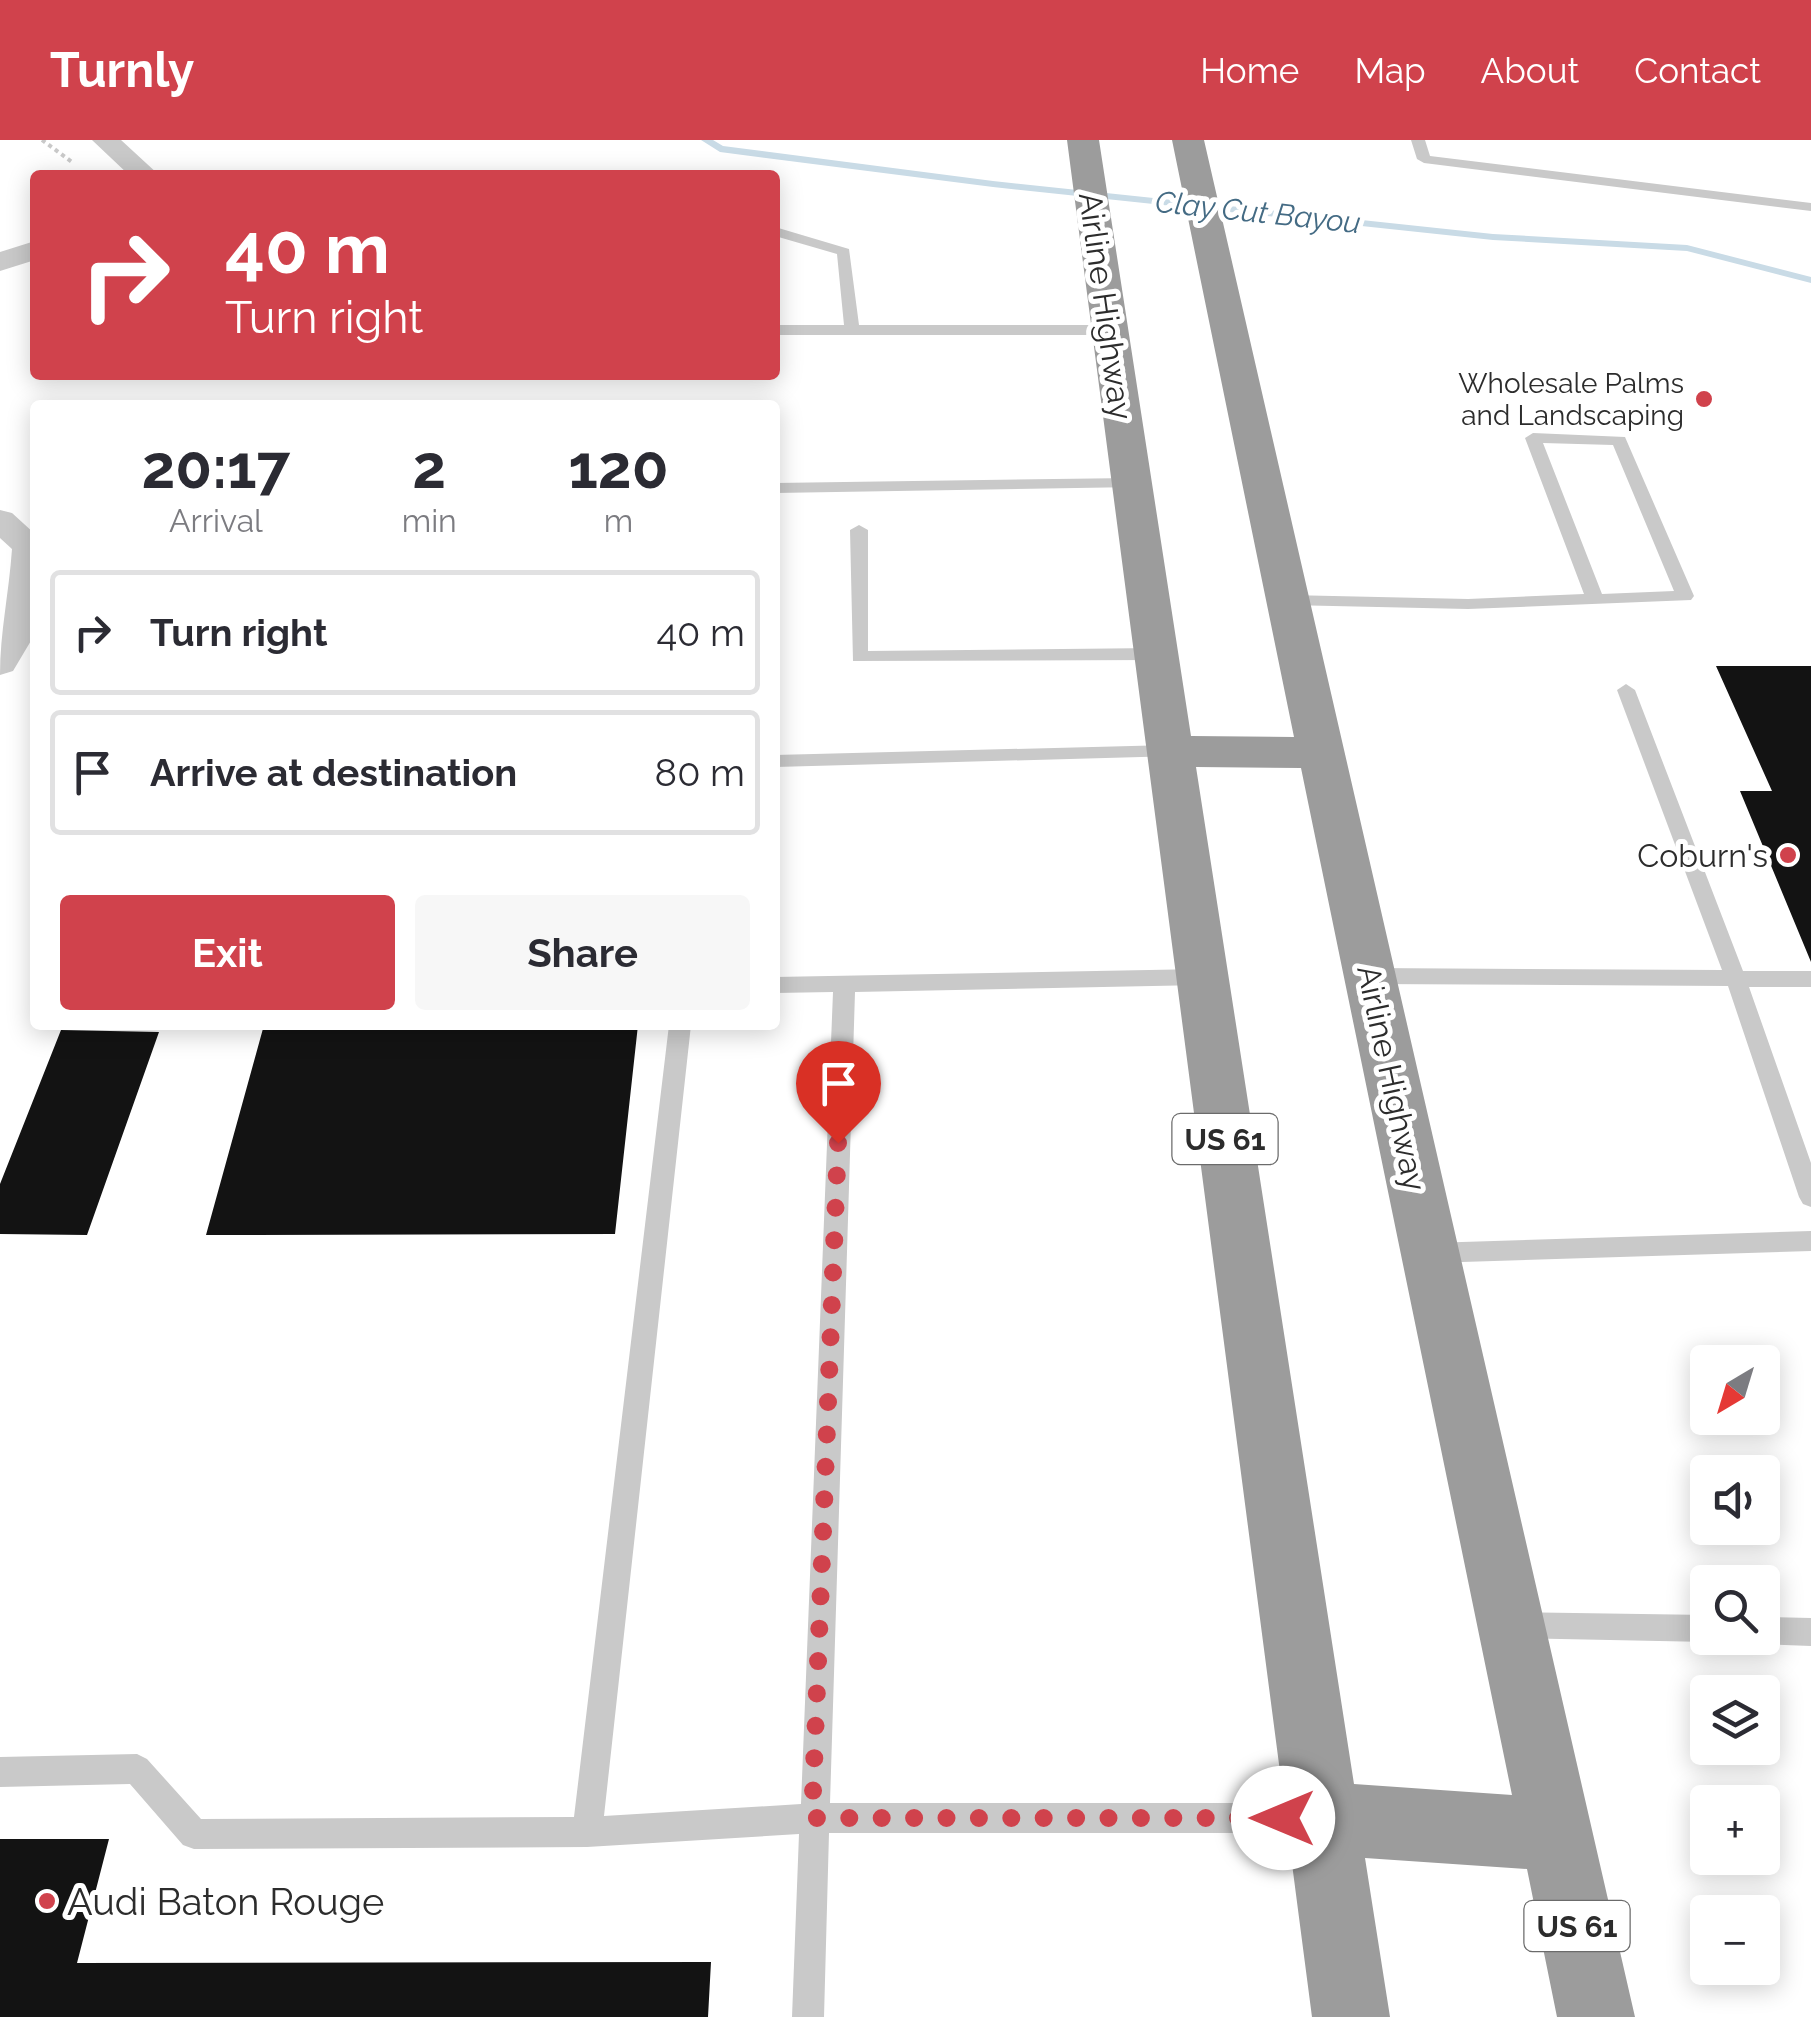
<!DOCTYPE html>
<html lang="en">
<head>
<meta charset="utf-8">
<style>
	:root { --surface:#fff; --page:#f7f7f7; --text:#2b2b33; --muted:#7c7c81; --line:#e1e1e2; --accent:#d0424c }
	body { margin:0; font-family:Raleway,sans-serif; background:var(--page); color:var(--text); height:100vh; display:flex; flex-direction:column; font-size:38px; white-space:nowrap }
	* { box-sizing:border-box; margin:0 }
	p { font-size:32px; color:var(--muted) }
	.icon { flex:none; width:55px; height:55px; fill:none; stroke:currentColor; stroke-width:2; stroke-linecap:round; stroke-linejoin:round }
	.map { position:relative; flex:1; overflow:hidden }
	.panel { position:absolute; left:30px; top:260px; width:750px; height:630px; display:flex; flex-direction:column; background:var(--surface); border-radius:10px; box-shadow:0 5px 25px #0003 }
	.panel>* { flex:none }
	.top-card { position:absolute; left:30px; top:30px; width:750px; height:210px; border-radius:10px; box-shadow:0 5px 25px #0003; background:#d0424c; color:#fff; overflow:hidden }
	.needle { width:65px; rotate:218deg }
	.controls { position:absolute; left:1690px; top:1205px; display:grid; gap:20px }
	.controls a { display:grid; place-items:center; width:90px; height:90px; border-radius:10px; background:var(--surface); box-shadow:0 5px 25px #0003; font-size:50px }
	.pin { position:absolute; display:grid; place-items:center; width:85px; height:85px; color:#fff; margin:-102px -42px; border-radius:50% 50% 50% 0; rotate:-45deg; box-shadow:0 0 10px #0007 }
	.pin .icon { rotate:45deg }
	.me { position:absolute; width:110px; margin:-55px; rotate:270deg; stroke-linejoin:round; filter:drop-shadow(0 0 8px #0008) }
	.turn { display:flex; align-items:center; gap:35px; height:210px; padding:0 30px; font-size:45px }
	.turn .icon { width:130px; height:130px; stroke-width:2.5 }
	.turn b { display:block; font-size:70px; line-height:85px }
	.eta { display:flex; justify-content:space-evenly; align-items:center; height:170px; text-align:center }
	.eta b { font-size:60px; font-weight:700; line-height:70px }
	.button { display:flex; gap:20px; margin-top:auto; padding:20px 30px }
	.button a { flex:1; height:115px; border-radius:10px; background:var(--accent); color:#fff; font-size:40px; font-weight:700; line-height:115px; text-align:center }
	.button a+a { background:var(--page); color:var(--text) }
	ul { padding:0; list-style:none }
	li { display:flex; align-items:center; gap:30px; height:125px; margin:0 20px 15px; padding:0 10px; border:5px solid var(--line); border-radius:10px }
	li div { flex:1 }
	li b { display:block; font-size:38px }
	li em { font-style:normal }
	header { display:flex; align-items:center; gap:60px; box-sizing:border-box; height:140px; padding:0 50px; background:var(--accent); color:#fff }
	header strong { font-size:48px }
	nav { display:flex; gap:55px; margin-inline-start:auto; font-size:35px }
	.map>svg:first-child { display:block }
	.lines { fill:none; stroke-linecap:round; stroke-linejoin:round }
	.stream { fill:#c9dbe6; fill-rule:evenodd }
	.building { fill:#131313 }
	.path { stroke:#c9c9c9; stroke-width:4; stroke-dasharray:4 4; stroke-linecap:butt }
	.service { fill:#c9c9c9; fill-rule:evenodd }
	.minor { fill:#c9c9c9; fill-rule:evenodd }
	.trunk { fill:#9c9c9c; fill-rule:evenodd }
	.route { stroke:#d0424c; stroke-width:18; stroke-dasharray:0 32.4 }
	.poi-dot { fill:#d0424c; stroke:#fff; stroke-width:4 }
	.labels { text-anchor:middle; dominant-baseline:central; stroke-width:10; stroke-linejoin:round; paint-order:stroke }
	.far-poi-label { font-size:28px; fill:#2c2c2c; stroke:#fff; text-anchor:end }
	.far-water-label { font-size:30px; font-style:italic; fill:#446b84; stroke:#fff }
	.shield { fill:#fff; stroke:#6b6b6b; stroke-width:2.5 }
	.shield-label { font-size:30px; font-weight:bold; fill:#2c2c2c }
	.street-label { font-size:32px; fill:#2c2c2c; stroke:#fff }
	.poi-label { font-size:32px; fill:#2c2c2c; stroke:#fff; text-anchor:end }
	.near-poi-label { font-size:38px; fill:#2c2c2c; stroke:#fff; text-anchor:start }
</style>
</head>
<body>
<header>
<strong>Turnly</strong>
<nav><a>Home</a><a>Map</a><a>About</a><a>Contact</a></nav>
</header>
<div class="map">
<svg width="1811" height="1877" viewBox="0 0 1811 1877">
	<rect width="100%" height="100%" fill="#fff"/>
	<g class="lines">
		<!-- stream -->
		<path class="stream" d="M701,0H713L723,6L993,41L1493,94L1687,105L1811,137V143L1687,111L1493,100L993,47L720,12Z"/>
	</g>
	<!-- building -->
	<path class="building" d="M1716,526H1811V822L1740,651H1772Z
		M264,885H638L615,1094L206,1095Z
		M61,890L159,892L87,1095L0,1094V1044Z
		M0,1699H109L77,1823L711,1822L708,1877H0Z"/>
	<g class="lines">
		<!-- path -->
		<path class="path" d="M42,0L72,22"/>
		<!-- service -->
		<path class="service" d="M1411,0H1425L1430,16L1811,63V71L1424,23L1417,19Z
			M775,87L849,109L859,185H1110L1118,190L1110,195H775V185H844L837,114L775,96Z
			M1533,293L1625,297L1694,456L1691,460L1468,469L1288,465L1279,460L1288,455L1468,459L1584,454L1525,298ZM1543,303L1613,305L1674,451L1602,454Z
			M1131,338L1139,343L1137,347L775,353V343Z
			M859,385L868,390V511L1156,508L1165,514L1156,520L853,521L850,390Z
			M1626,544L1635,550L1743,831H1811V847H1749L1811,1023V1067L1803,1064L1799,1057L1728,846L1370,844L1359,836L1370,828L1722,830L1617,550Z
			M1170,605L1180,611L1177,616L775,627V615Z
			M1202,829L1213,837L1202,845L855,852L830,1663H1317L1328,1667L1332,1678L1328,1689L1317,1693H829L824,1877H792L799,1694L587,1707L194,1709L183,1705L130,1644L0,1647V1617L137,1614L147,1619L201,1679L574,1677L669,885H691L604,1676L801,1664L833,852L775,853V837Z
			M1811,1091V1111L1430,1123L1421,1120L1418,1113L1421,1106L1430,1103Z
			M1515,1472L1708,1475V1498H1718L1708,1502L1515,1498L1505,1495L1501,1485L1505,1475Z
			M1762,1477L1811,1478V1506L1762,1504L1752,1500L1762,1498Z"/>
		<!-- minor -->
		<path class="minor" d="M92,0H121L159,35H129Z
			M35,101V120L0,131V112Z
			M0,370L12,373L35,394V494L13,531L0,535C0,492 9,453 12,409L0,398Z"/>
		<!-- trunk -->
		<path class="trunk" d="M1067,0H1099L1191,596L1294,597L1172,0H1204L1635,1877H1557L1527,1729L1365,1718L1390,1877H1312ZM1196,627L1301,628L1512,1655L1354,1644Z"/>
	</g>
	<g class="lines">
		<!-- route -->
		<path class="route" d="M838,1003L812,1678H1283"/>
	</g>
	<!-- markers -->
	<g class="poi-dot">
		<circle cx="1704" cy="259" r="10"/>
		<circle cx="1788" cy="715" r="10"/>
		<circle cx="47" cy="1761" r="10"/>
	</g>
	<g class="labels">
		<!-- far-poi labels -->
		<g class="far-poi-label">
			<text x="1684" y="243">Wholesale Palms<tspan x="1684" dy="32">and Landscaping</tspan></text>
		</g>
		<!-- far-water labels -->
		<g class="far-water-label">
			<text transform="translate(1258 72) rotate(6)">Clay Cut Bayou</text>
		</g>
		<!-- shield labels -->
		<g class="shield">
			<rect x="1172.5" y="974" width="105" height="50" rx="8"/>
			<rect x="1524.5" y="1761" width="105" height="50" rx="8"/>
		</g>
		<g class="shield-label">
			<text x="1225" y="999">US 61</text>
			<text x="1577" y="1786">US 61</text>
		</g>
		<!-- street labels -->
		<g class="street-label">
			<text transform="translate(1106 166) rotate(82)">Airline Highway</text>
			<text transform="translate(1392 938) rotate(78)">Airline Highway</text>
		</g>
		<!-- poi labels -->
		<g class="poi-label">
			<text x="1768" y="715">Coburn's</text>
		</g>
		<!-- near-poi labels -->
		<g class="near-poi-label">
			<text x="67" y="1761">Audi Baton Rouge</text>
		</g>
	</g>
</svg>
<div class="controls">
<a><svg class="needle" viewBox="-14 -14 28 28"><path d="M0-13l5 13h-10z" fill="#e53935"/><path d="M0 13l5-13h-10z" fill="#7c7c81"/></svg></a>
<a><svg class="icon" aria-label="sound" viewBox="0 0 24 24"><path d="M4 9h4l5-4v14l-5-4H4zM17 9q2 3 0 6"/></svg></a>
<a><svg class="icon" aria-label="search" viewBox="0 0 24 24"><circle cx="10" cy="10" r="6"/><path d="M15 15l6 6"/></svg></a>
<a><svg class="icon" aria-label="layers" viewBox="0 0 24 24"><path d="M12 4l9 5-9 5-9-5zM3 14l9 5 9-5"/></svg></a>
<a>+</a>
<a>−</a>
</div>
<div class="pin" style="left:838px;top:1003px;background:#d93025"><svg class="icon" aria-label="arrive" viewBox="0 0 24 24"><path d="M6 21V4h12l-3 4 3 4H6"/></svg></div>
<svg class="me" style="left:1283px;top:1678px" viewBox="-20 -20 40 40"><circle r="19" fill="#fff"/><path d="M0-13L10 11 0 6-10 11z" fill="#d0424c"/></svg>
<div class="top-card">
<div class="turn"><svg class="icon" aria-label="right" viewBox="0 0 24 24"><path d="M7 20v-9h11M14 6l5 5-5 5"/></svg><div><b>40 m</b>Turn right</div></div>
</div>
<section class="panel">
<div class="eta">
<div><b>20:17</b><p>Arrival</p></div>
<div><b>2</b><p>min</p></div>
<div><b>120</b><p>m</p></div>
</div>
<ul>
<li><svg class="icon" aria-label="right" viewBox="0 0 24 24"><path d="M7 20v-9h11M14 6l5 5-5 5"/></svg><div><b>Turn right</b></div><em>40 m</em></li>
<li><svg class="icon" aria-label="arrive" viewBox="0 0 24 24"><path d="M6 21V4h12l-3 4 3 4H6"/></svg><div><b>Arrive at destination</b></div><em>80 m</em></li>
</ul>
<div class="button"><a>Exit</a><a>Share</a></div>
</section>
</div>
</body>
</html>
